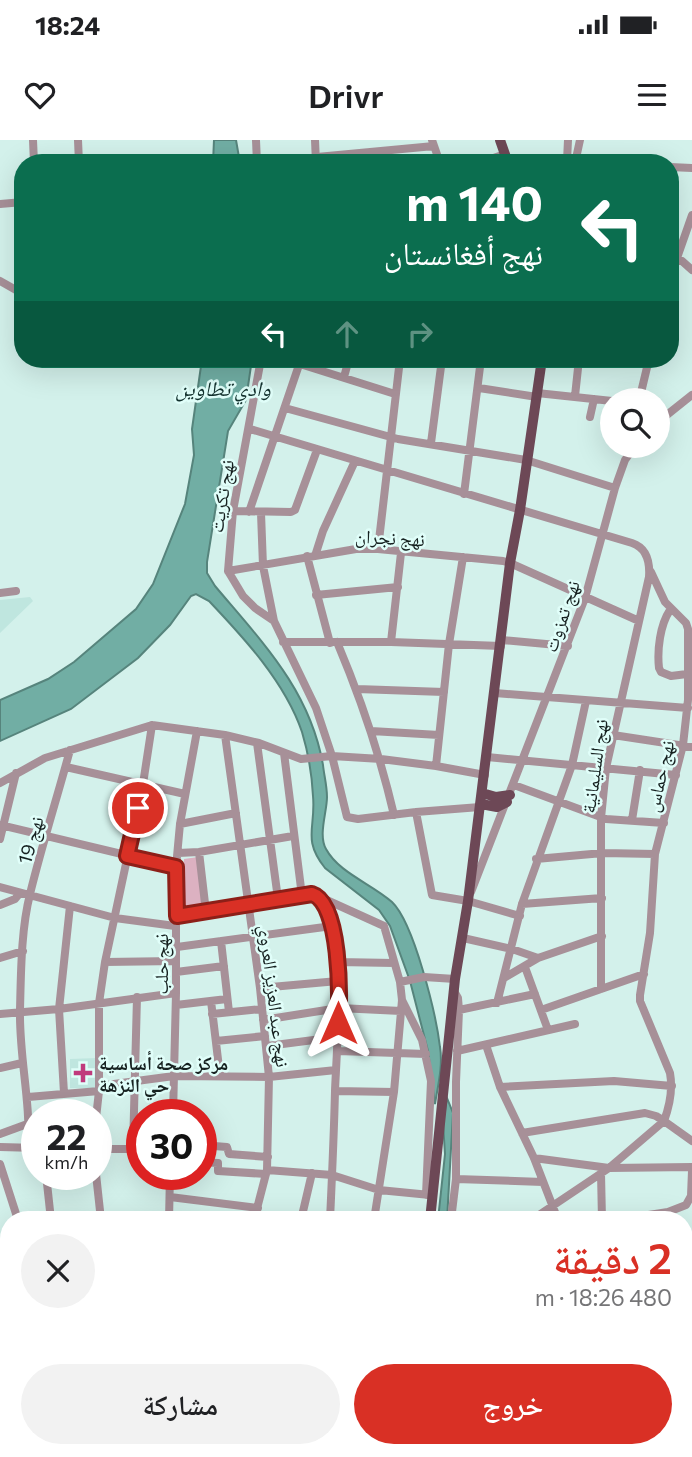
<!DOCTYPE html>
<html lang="ar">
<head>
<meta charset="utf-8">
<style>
	:root { --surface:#fff; --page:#f2f2f2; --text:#202124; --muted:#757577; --accent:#d93025 }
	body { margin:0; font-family:Commissioner,"Noto Naskh Arabic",sans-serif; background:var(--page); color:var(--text); direction:rtl; height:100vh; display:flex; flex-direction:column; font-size:26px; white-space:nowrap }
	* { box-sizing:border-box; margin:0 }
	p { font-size:23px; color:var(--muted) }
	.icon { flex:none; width:38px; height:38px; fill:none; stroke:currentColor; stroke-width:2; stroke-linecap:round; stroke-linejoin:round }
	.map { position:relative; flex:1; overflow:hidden; direction:ltr }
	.side { position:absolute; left:0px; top:1071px; width:693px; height:247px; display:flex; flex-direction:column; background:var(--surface); border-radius:28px 28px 0 0; box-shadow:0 7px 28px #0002; direction:rtl }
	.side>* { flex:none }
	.banner { position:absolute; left:14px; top:14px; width:665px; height:214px; border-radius:28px; box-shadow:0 7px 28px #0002; direction:rtl; background:#0b6e4f; color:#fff; overflow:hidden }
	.tools { position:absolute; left:600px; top:248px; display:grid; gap:14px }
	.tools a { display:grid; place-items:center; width:70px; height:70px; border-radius:50%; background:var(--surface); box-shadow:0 7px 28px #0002; font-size:35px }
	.speed { position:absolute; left:21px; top:959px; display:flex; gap:14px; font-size:35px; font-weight:700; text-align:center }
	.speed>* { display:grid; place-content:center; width:91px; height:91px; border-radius:50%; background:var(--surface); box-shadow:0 7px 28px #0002; line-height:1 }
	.speed small { font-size:18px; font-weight:400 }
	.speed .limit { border:10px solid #d22; background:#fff; color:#111 }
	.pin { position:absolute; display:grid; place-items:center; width:60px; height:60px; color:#fff; margin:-30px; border:4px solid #fff; border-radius:50%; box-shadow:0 2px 7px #0007 }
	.me { position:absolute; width:77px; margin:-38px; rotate:0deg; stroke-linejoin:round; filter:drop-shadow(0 0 5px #0008) }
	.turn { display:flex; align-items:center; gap:24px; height:147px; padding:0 21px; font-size:32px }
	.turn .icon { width:91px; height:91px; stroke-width:2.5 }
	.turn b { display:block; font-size:49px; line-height:60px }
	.lanes { display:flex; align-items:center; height:66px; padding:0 21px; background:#0003; justify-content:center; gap:35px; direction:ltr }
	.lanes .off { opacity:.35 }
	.round { display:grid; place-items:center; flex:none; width:74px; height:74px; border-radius:37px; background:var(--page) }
	.head { display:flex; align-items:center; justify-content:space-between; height:119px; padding:0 21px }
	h1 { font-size:42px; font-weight:600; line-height:52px; color:var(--accent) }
	.primary-button { display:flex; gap:14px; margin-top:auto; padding:14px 21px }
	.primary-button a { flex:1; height:80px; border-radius:42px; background:var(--accent); color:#fff; font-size:28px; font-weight:600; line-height:80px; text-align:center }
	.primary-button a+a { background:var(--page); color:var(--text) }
	.status { display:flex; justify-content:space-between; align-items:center; height:49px; padding:0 35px; background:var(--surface); direction:ltr }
	.status svg { height:19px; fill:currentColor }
	header { display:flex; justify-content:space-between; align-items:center; height:91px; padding:0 21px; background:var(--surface); font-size:32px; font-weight:600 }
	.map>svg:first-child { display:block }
	.built { fill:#bfe6df }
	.green { fill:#dcb1c1 }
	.water { fill:#71aea4; stroke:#56847c; stroke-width:2 }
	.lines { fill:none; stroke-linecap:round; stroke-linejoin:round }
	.minor { stroke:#a79098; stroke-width:8 }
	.major { stroke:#6d4856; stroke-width:10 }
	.route-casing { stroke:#8d1f18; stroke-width:18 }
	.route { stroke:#d93025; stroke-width:12 }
	.poi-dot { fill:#c03a7c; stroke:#e0fef9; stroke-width:2.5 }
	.labels { text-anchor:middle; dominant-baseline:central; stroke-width:5; stroke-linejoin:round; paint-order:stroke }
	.street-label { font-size:19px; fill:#162120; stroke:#e0fef9 }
	.poi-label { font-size:19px; font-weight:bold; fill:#162120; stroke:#e0fef9; text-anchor:start }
	.water-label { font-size:21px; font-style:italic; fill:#12312d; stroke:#e0fef9 }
</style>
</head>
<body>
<div class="status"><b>18:24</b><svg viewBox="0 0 49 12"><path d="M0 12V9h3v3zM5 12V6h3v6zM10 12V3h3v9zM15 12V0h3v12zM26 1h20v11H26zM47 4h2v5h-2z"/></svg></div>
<header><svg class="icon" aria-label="menu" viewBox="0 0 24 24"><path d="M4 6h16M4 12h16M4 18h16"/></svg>Drivr<svg class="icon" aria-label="heart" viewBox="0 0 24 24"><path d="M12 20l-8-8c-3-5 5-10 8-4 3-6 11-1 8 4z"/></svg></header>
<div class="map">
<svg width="692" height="1317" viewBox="0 0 692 1317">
	<rect width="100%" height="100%" fill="#d3f1eb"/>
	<!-- built -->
	<path class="built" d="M30,457L33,461L0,493V460Z
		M97,918L96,948H70V919Z"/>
	<!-- green -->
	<path class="green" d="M198,717L204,769L181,772L184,719Z"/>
	<!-- water -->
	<path class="water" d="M214,0H236L240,23H213Z
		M202,219H252L246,260L228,291L207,422V433L215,446C262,502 310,550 323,625C324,635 327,646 327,657C327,672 318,695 326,709C339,733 372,744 392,762C414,783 436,874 440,907C443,926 438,945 435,964L428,911L410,841L390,786L379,770L325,728C302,699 316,688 313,656C312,636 308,612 302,592C285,542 244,498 209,461L196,454L191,456L170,485L138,518L71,569L0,601V560L48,539L74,522L136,469L153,444L185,364L194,315L192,289Z
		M447,958L453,973L447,1080H438L445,1014L443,983Z"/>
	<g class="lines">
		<!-- minor -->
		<path class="minor" d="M33,0L34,23
			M78,0L79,23
			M256,0L257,23
			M315,0L316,23
			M432,0L440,23
			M317,17L434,6
			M567,21L568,0
			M479,23L505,14
			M551,23L567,21V23
			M575,23L580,0
			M670,27L692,28
			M0,64L23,62
			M670,119L682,121L692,130
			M670,138L692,75
			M0,141L23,154
			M261,219L233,371L228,431L243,456L255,468L274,481
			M300,224L395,254
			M344,237L349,219
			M479,248L537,257
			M537,253L612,261
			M575,256L579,219
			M639,261L649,219
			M285,268L398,299L526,320L615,348
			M590,277L594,259
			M658,282L692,255
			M250,289L632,403C647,408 650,423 649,437L606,628L601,678V849
			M431,303L442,219
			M464,354L481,219
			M233,371L291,372L295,370L317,310
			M249,372L301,219
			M261,373L263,426L274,481L316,568L332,616L347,677L358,679L416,672L480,667
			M378,409L400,219
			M307,416L330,503
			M315,416L323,391L355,321
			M228,431L356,409H378L503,421L510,423L639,481
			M651,432L665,462L686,483L688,489V560L683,605L655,714L650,793L640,855V861L670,933C673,950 670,965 664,981L692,1001
			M0,453L16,451
			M316,455L398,447
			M670,470C660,485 657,510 659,528L661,532L671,536L687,534
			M502,500L568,506
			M283,502H391L501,506
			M337,502C361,559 380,615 394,675
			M391,502L401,413
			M357,549L444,552
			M495,553L688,568
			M371,591L439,595
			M225,595L260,848L269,937L267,1030L254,1080
			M613,595L692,607
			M257,603L278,759
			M284,613L302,756
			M487,617L676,635
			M436,626L449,504L463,417
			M66,627L185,654
			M0,643L45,618L152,585L225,595L259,603L301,619L332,616L381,619L436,626L485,635
			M514,645L606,679L664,683
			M416,672L432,755L468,761L520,776
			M632,680L640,630
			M180,684L236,673
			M0,685L176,727
			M0,699L16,633
			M199,712L206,772
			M178,713L199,712L293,696
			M536,719L603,713L655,714
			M0,747L115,778L175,786
			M471,752L585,458L615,348L625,320L635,306
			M320,757L384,786L400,842L402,860L394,952L374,1080
			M522,764L602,758
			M0,765L15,759L20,753
			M177,776L312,754C350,766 336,917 335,951C334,994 332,1037 330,1080
			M463,798L512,809L538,818
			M221,801L229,872
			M177,807L332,786
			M0,818L23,811
			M105,822L176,821
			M338,822L394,823
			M525,827L548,890
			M176,832L224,826
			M504,838L538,818L602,796
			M400,842L424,837L455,839
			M260,848L338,841
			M402,860L422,900L431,941L426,1055
			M211,861L220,936
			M497,863L522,764L572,625L586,561
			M176,865L227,859
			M459,870L535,854
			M541,870L644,834
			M0,874L59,869L176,853
			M212,874L261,869
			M263,880L339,868L401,871
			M216,901L265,896
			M486,905L500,947L534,1018L558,1080
			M267,906L337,897
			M338,911L426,914
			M457,911L575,884
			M0,928L22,923
			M99,946L174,936L269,937L336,930
			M500,947L614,941L672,946
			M335,951L394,952
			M64,953L59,869L70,766
			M28,957L99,951
			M173,975L176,853V727L180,684L197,591
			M96,978L99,951V863L105,822L143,644L152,585
			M522,993L645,973L656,976L664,981L609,1028L533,1079
			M0,994L30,983
			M201,1005L227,1007L229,1014L268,1017
			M0,1007L37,1008
			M28,1008C31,962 19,917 20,870C21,832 21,790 30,754C42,705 57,658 70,610
			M96,1009H142
			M133,1009L137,857
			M534,1018L609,1028L692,1027
			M201,1022L218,1023V1031L266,1034
			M0,1024L18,1080
			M267,1030L332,1035L379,1050L430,1055
			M601,1033L602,1080
			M46,1034L51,1080
			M96,1034L101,1080
			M456,1039L543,1042
			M170,1057L258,1068
			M169,1080L170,1034
			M301,1080L312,1033
			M451,1080L456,1039V942L459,870L458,858L454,851
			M616,1080L668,1072L686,1065L691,1056L692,1031
			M0,1105L9,1104
			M684,1166L692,1165
			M684,1232L692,1230
			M684,1247L692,1262
			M248,1309L250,1317
			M368,1309L393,1317
			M466,1309L469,1317
			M487,1309L489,1317
			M542,1309L547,1317
			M609,1309L613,1317
			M644,1309L649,1317
			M65,1317L87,1309
			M186,1317L205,1309
			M331,1317L333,1309
			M557,1317L574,1309"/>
		<!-- major -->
		<path class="major" d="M500,0L508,23
			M482,653L496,657L510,655
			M481,664L497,667L507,662
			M430,1080L455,839L468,761L510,423L520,370L542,219
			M0,1249L9,1272
			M23,1309L27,1317
			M416,1317V1309"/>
	</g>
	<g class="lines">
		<!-- route casing -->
		<g class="route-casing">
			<path id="route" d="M138,668L127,716L176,727L177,776L312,754C341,763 340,857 338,883"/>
		</g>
		<!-- route -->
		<use href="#route" class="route"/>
	</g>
	<!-- markers -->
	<path class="poi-dot" d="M79.5 922.5h7v7h7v7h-7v7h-7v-7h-7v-7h7z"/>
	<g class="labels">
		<!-- street labels -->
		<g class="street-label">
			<text transform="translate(221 356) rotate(-81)">نهج تكريت</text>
			<text transform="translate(390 397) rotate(3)">نهج نجران</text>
			<text transform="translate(561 476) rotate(-71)">نهج تمزوت</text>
			<text transform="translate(594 626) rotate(-82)">نهج السليمانية</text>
			<text transform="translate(659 636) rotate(-77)">نهج حماس</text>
			<text transform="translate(30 700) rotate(-74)">نهج 19</text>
			<text transform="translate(160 824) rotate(-90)">نهج حلب</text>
			<text transform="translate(275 856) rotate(83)">نهج عبد العزيز العروي</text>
		</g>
		<!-- poi labels -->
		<g class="poi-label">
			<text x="99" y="922">مركز صحة أساسية<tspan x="99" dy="22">حي النزهة</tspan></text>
		</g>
		<!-- water labels -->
		<g class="water-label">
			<text x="223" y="247">وادي تطاوين</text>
		</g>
	</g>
</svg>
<div class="tools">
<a><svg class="icon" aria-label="search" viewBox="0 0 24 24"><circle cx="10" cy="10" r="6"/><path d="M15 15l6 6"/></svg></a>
</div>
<div class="speed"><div>22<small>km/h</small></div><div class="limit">30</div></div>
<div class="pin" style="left:138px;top:668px;background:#d93025"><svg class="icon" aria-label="arrive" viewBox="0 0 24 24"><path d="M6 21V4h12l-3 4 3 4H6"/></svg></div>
<svg class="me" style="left:338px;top:883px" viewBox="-20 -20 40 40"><path d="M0-17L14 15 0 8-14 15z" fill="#d93025" stroke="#fff" stroke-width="4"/></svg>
<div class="banner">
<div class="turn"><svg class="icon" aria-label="left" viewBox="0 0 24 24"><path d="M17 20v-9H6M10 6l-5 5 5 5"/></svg><div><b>140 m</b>نهج أفغانستان</div></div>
<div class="lanes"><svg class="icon" aria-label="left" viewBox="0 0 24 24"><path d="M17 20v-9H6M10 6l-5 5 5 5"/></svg><svg class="icon off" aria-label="ahead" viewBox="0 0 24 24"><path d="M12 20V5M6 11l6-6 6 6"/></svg><svg class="icon off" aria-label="right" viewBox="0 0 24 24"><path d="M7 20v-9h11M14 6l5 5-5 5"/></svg></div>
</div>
<section class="side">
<div class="head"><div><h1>2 دقيقة</h1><p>480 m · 18:26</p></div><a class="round"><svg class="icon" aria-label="close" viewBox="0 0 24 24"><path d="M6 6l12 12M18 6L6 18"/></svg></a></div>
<div class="primary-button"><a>خروج</a><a>مشاركة</a></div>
</section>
</div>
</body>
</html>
